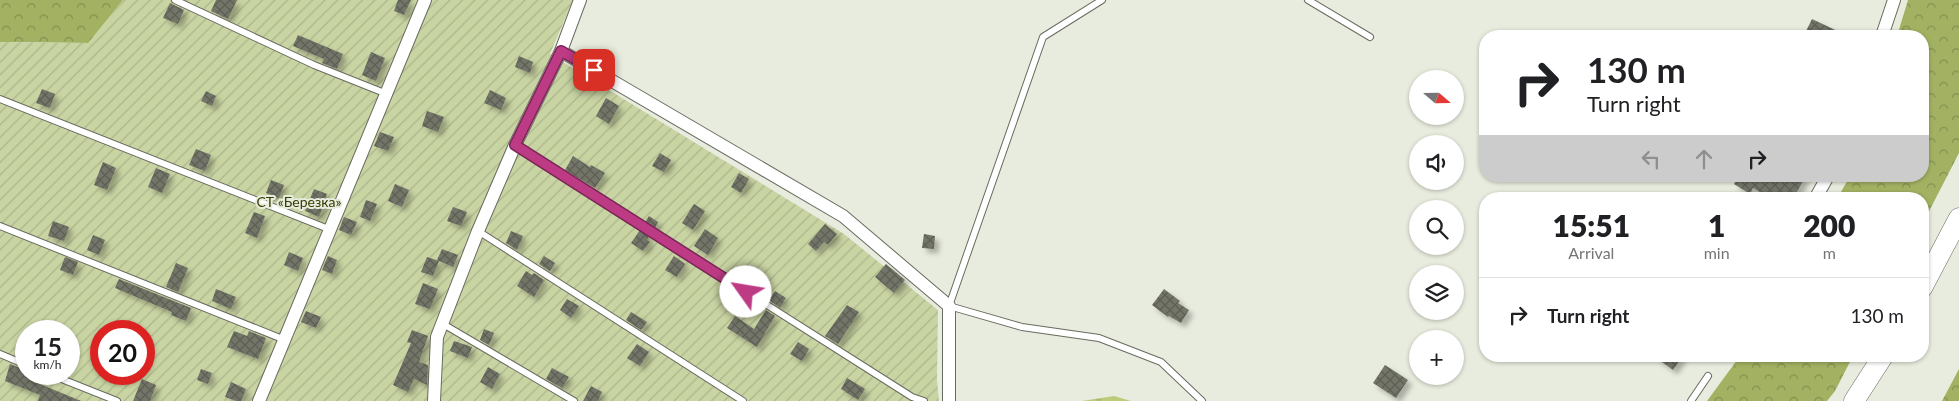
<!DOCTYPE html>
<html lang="en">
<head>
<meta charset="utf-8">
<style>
	:root { --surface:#fff; --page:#f2f2f2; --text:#202124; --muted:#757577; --line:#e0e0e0 }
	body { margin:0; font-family:Lato,sans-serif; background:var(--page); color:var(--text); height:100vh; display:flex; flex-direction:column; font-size:19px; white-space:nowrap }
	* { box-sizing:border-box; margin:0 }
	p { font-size:16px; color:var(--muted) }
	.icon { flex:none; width:28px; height:28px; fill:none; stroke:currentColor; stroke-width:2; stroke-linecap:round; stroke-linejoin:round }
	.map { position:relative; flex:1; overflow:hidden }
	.details { position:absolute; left:1479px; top:192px; width:450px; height:170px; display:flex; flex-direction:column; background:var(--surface); border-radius:20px; box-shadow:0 1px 4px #0004 }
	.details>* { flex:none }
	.hud { position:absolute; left:1479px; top:30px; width:450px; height:152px; border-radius:20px; box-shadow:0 1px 4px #0004; background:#fff; color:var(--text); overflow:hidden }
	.needle { width:32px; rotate:110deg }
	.fabs { position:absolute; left:1409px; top:70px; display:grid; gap:10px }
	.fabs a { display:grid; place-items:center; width:55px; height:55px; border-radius:50%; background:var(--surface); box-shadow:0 1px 4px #0004; font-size:25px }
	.speed { position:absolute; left:15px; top:320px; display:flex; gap:10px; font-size:25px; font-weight:700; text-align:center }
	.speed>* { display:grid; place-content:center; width:65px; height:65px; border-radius:50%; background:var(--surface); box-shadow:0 1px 4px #0004; line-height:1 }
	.speed small { font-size:12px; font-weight:400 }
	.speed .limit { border:8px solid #d22; background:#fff; color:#111 }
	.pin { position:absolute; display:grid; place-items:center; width:42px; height:42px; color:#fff; margin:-21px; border-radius:10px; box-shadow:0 2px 8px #0006 }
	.me { position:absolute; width:55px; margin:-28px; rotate:302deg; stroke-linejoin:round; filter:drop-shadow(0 0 4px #0008) }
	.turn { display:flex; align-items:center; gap:18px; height:105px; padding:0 25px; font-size:22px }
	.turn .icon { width:65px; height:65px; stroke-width:2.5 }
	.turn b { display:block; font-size:35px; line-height:42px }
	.lanes { display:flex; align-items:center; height:48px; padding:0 25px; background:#0003; justify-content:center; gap:25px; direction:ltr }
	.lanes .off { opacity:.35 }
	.eta { display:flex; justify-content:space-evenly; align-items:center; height:85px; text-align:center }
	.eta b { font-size:30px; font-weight:800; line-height:35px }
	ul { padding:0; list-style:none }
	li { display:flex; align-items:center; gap:15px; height:75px; padding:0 25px; border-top:1px solid var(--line) }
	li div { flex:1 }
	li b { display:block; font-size:19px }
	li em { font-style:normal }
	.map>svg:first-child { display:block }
	.forest { fill:url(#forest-crowns) }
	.garden { fill:url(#garden-furrows); fill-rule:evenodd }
	.water { fill:url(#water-ripples) }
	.building { fill:url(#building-cross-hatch); filter:url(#shadow) }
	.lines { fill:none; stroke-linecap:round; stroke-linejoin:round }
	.lane-casing { stroke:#686b5f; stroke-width:8 }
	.street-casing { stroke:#686b5f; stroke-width:14 }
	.primary-casing { stroke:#686b5f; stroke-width:21 }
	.lane { stroke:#fff; stroke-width:6 }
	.street { stroke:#fff; stroke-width:12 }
	.primary { stroke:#fff; stroke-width:20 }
	.route-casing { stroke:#7a2656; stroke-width:12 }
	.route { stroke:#bc3b84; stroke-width:9 }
	.labels { text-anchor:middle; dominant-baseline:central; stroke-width:4; stroke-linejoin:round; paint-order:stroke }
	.park-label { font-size:14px; fill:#353d00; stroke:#e8ecde }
</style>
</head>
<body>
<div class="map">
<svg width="1959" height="401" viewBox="0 0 1959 401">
	<defs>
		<pattern id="forest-crowns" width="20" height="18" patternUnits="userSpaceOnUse" patternTransform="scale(1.25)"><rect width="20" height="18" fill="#a2b262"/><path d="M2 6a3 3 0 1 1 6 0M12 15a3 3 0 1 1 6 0" fill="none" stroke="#839050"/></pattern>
		<pattern id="garden-furrows" width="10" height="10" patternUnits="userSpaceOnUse" patternTransform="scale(1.25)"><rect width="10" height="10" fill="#c9d4a3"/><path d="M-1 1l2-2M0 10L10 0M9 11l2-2" fill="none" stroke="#acb68c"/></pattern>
		<pattern id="water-ripples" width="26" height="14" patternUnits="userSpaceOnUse" patternTransform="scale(1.25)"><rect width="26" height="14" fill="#bbcb7a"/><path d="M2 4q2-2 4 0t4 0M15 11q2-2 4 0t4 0" fill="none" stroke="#a0ae69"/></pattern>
		<pattern id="building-cross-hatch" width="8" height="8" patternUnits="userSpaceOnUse" patternTransform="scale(1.25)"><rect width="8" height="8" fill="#727568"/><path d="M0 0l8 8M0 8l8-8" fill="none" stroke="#5d5f55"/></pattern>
		<filter id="shadow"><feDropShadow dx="4.5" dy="4.5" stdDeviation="2.5" flood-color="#0004"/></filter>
	</defs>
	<rect width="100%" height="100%" fill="#e8ecde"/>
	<!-- forest -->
	<path class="forest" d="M0,0H123L89,43L0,42Z
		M1908,0H1959V153L1923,223L1922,199H1837L1850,176H1922V36H1897Z
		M1740,356H1853L1835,391L1827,401H1707Z
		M1959,369V401H1942Z"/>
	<!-- garden -->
	<path class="garden" d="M123,0H573L550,54L844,234L938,310L937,380L939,401H0V42L88,43ZM26,331H69V374H26ZM101,331H144V374H101Z"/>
	<!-- water -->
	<path class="water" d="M1114,396L1131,401H1081H1082Z"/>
	<!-- building -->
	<path class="building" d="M216,0H237L228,19L211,11Z
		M398,0H411L404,15L394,11Z
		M170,3L184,10L178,24L163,18Z
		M1812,19L1848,36H1812L1805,33Z
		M298,35L343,54L337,69L322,63L324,59L293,46Z
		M371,52L385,58L376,81L362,75Z
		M519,56L533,62L530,73L515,67Z
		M42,89L55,94L50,108L36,103Z
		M490,90L506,98L501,110L484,103Z
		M206,91L216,96L212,106L201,101Z
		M606,98L619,106L609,124L596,116Z
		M427,111L444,117L438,132L422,126Z
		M380,132L394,137L388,151L374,146Z
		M196,149L211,155L205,171L189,165Z
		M660,153L671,160L664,172L652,166Z
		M573,156L590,167L591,165L605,173L595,188L565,170Z
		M103,162L116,168L107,190L94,185Z
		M156,168L170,174L162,193L148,187Z
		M739,173L749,179L741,193L731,187Z
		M1732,176H1806L1793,199H1771L1753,188L1750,194L1734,184L1737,179Z
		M271,180L284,185L279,198L266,193Z
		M395,184L409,190L402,207L388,201Z
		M314,189L327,194L319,217L305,211Z
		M366,200L377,204L370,221L360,217Z
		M694,204L705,211L693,230L682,223Z
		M453,207L467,212L461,226L447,221Z
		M254,212L265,216L257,238L245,233Z
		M649,216L658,222L655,228L645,222Z
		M344,217L357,222L351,235L339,230Z
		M53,221L69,227L64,241L48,236Z
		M825,224L837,234L828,245L824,242L816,251L808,244Z
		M705,229L718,238L708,255L694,246Z
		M640,230L649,236L647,240L650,242L643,251L631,243Z
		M511,231L523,236L517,250L506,243Z
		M924,234L935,236L934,249L922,248Z
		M93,235L105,240L99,255L87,250Z
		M442,249L458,255L453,267L437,260Z
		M289,252L303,258L298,271L284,265Z
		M328,256L337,260L332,274L322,270Z
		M544,256L555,263L550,271L539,264Z
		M674,256L685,264L677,277L665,270Z
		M65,257L78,262L73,275L60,270Z
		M427,257L439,261L433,276L421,272Z
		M176,263L188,268L178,292L166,287Z
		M886,264L905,280L894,293L875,277Z
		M526,271L532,275L534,273L544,280L534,297L517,286Z
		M119,279L191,308L186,321L171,315L172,312L115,288Z
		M423,283L438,289L430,309L415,304Z
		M216,289L236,297L231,309L212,301Z
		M1164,289L1180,301L1178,303L1189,310L1181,323L1169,316L1168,317L1152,305Z
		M775,291L786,298L780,308L769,300Z
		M567,299L579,306L571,318L560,310Z
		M847,305L859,312L838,344L825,336Z
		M766,310L775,316L757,347L727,328L735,316L754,329Z
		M306,311L321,317L316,328L301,322Z
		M631,312L647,322L641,330L626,320Z
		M484,329L494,333L489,345L480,340Z
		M412,330L428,336L419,362L428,365L427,385L414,379L408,392L393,385L411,343L407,342Z
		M234,331L247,336L249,331L266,338L258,359L227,347Z
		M454,341L472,347L468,358L450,351Z
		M798,342L809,349L802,361L790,354Z
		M637,344L649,352L640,366L627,358Z
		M1654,356H1683L1673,370Z
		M10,364L26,370V374L36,378L35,382L81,401H38L40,395L5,381Z
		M1385,365L1408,380L1396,398L1373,383Z
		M488,367L500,374L492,389L480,382Z
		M552,368L569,377L562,388L546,379Z
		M201,369L212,373L208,384L197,380Z
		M847,378L865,389L858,400L841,389Z
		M142,379L156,385L150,401H133Z
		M231,382L246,389L241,401H236L225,397Z
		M591,386L602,392L598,401H583Z"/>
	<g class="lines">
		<!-- lane casing -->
		<g class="lane-casing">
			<path id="lane" d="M175,0L314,65L387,94
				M1102,0L1043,37L949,306L1022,327L1099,338L1161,362L1202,401
				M1308,0L1370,37
				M0,99L331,230
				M515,145L912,397L924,401
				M0,226L285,340
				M478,231L743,401
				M443,324L574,401
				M0,354L26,365
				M49,374L117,401
				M1691,401L1708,376"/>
		</g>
		<!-- street casing -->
		<g class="street-casing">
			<path id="street" d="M1882,36L1894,0
				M561,51L580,0
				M1815,199L1828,176
				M259,401L425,0
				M434,401L437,337L478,231L515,145L561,51L843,216L949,306V401"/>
		</g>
		<!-- primary casing -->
		<g class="primary-casing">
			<path id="primary" d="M1922,288L1959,218
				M1854,401L1883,356"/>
		</g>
		<!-- lane -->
		<use href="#lane" class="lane"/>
		<!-- street -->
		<use href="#street" class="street"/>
		<!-- primary -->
		<use href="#primary" class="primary"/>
	</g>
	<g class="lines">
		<!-- route casing -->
		<g class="route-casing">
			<path id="route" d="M594,70L561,51L515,145L746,292"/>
		</g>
		<!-- route -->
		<use href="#route" class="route"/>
	</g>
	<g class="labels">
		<!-- park labels -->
		<g class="park-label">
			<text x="299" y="201">СТ «Березка»</text>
		</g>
	</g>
</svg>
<div class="fabs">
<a><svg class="needle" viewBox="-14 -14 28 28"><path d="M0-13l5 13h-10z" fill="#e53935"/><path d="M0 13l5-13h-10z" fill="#757577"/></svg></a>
<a><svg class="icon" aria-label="sound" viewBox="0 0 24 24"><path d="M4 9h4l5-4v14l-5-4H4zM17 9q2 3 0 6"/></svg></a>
<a><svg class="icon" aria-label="search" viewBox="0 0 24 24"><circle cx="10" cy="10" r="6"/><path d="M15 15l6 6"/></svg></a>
<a><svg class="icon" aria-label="layers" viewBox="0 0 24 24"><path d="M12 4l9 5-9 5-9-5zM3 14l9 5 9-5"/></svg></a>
<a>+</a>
</div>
<div class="speed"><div>15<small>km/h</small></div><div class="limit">20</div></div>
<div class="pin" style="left:594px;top:70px;background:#d93025"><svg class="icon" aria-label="arrive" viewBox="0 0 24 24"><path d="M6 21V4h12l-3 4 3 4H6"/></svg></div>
<svg class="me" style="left:746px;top:292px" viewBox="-20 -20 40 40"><circle r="19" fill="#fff"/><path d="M0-13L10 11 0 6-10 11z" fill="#bc3b84"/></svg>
<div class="hud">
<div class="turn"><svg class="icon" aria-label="right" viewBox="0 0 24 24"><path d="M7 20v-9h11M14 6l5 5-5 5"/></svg><div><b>130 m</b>Turn right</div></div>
<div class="lanes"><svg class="icon off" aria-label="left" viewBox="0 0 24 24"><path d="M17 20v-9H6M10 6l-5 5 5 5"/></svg><svg class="icon off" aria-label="ahead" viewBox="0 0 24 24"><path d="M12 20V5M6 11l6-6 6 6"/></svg><svg class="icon" aria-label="right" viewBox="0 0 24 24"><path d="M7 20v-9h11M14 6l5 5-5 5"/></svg></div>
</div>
<section class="details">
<div class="eta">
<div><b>15:51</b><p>Arrival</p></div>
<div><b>1</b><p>min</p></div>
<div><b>200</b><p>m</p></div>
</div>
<ul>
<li><svg class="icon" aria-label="right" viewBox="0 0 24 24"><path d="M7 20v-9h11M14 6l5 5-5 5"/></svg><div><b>Turn right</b></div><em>130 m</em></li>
</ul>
</section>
</div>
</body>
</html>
